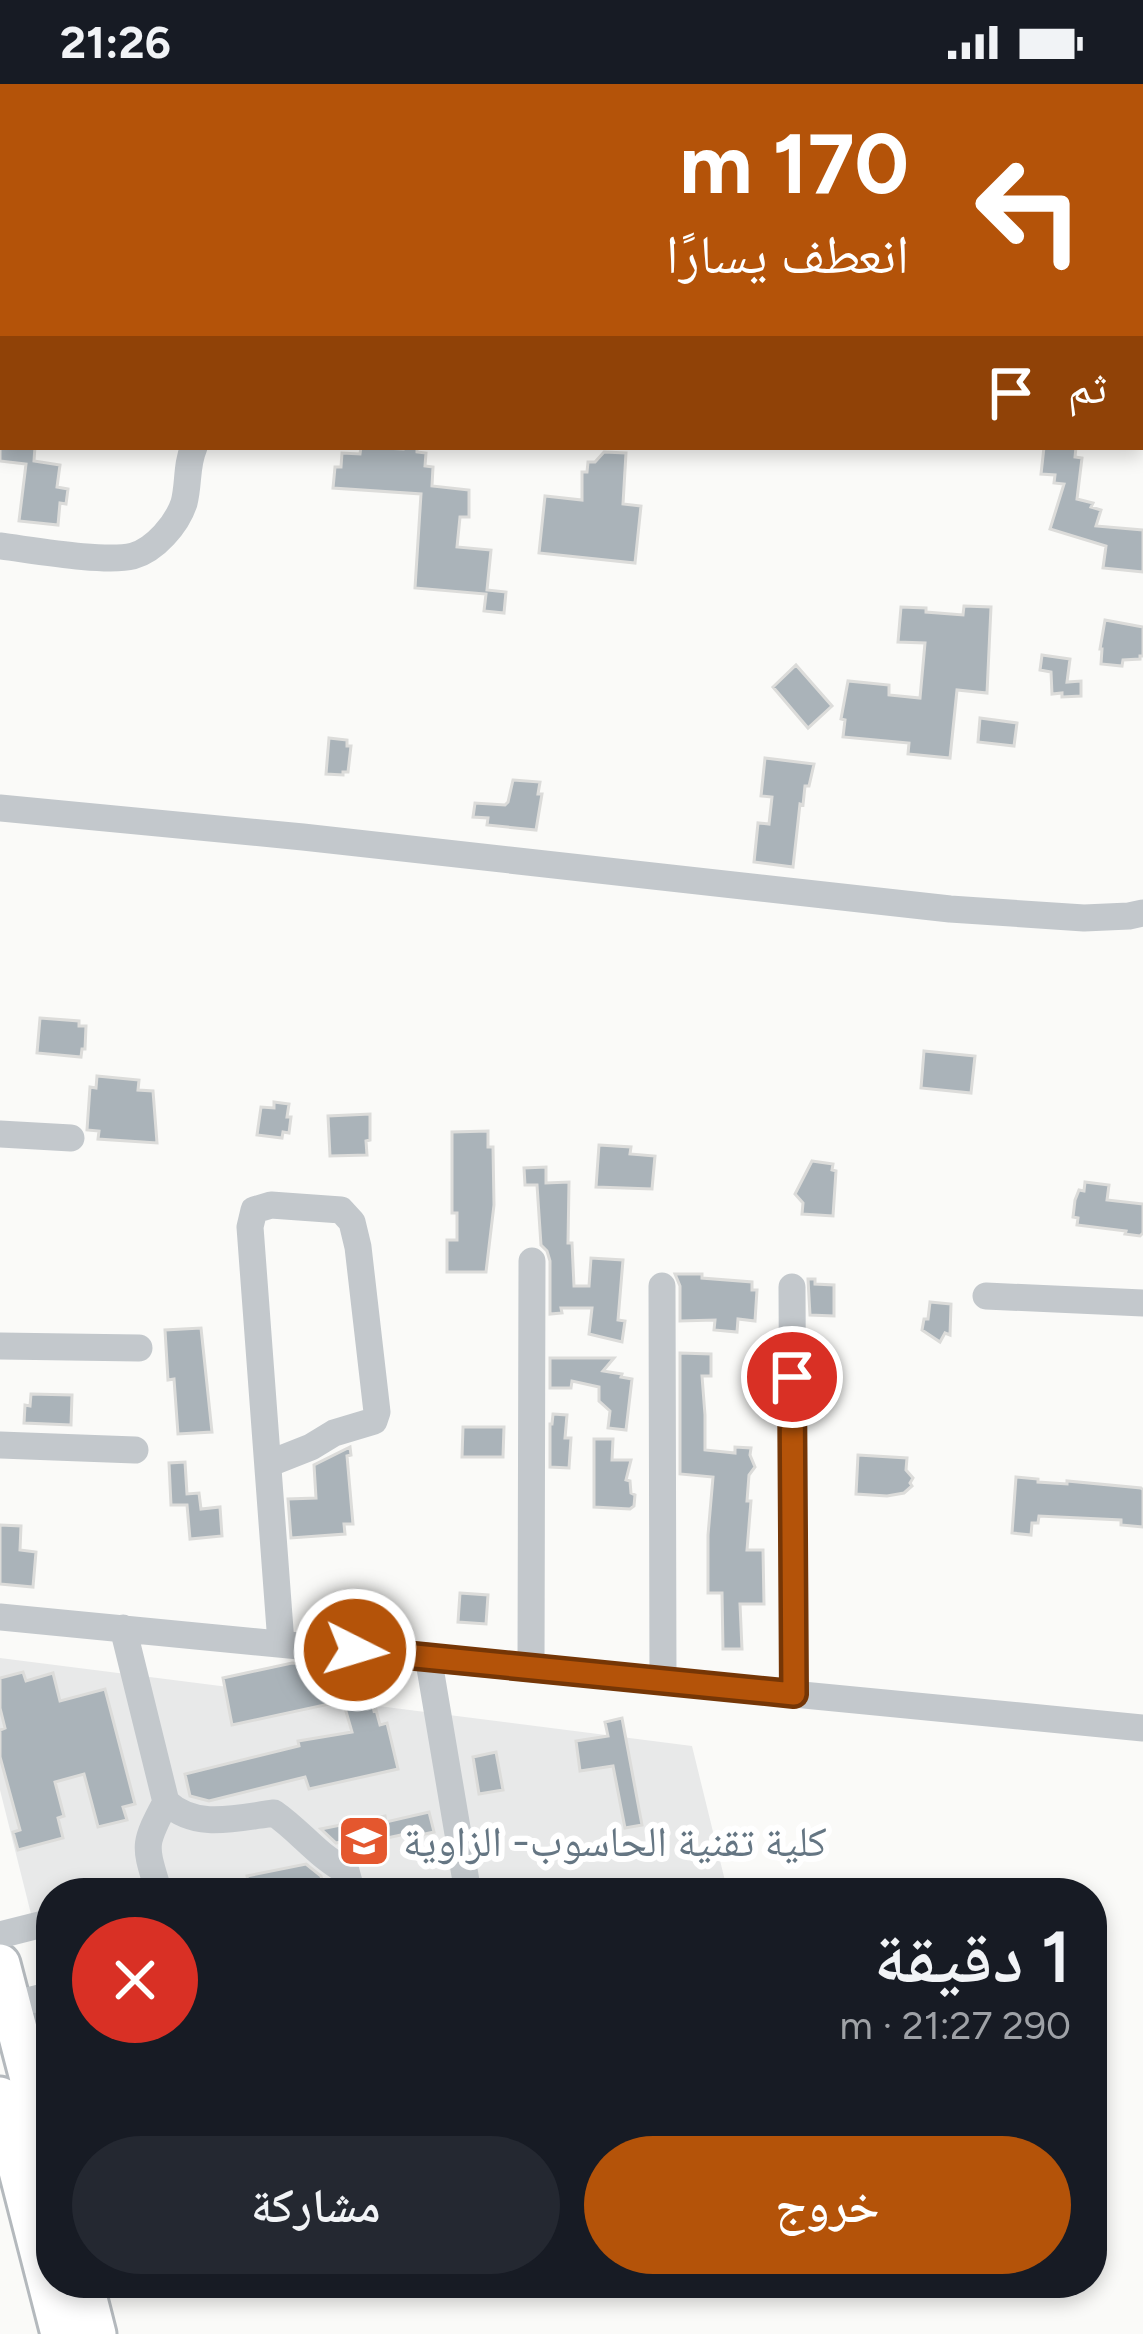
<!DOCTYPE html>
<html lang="ar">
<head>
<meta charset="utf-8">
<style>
	:root { --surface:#171b24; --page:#242831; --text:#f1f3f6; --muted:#9ea1a6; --accent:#b45309 }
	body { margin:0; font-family:Figtree,"Noto Naskh Arabic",sans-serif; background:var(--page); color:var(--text); direction:rtl; height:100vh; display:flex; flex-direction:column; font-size:45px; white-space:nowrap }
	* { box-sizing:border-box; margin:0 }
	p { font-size:39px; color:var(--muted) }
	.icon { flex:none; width:66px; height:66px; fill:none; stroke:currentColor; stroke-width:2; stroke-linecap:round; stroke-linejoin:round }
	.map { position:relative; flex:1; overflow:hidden; direction:ltr }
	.drawer { position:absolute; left:36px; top:1794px; width:1071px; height:420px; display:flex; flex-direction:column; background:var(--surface); border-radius:48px; box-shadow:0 6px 18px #0003; direction:rtl }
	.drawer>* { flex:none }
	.banner { position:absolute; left:0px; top:0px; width:1143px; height:366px; box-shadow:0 6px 18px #0003; direction:rtl; background:#b45309; color:#fff; overflow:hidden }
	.pin { position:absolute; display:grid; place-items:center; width:102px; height:102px; color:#fff; margin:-51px; border:6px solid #fff; border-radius:50%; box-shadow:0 3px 12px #0007 }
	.me { position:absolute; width:132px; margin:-66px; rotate:95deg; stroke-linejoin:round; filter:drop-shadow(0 0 9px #0008) }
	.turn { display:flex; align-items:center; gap:42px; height:252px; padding:0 36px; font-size:54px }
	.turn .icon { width:156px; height:156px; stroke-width:2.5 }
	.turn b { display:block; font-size:84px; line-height:102px }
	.then { display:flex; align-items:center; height:114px; padding:0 36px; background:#0003; gap:24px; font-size:45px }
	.round { display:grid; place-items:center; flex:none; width:126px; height:126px; border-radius:63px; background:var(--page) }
	.summary { display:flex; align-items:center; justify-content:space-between; height:204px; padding:0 36px }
	h1 { font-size:72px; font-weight:600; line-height:90px }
	.button { display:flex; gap:24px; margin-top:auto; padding:24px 36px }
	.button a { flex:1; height:138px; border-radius:72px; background:var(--accent); color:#fff; font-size:48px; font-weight:600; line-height:138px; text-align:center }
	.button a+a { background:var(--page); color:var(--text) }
	.status { display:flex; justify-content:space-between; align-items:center; height:84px; padding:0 60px; background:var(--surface); direction:ltr }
	.status svg { height:33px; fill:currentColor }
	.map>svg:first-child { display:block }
	.built { fill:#e8e9e9 }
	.building { fill:#aab3b9; stroke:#dcdcda; stroke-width:3 }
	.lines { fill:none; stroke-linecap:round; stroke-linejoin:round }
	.highway-casing { stroke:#b4b9bd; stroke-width:45 }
	.minor { stroke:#c3c8cc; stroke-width:27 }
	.highway { stroke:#fff; stroke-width:39 }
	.route-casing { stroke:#753606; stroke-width:30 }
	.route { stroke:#b45309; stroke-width:21 }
	.labels { text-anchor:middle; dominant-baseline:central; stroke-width:12; stroke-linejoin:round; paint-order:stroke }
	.poi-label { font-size:42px; fill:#657683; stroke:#fff; text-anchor:start }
</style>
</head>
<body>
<div class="status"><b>21:26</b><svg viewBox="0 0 49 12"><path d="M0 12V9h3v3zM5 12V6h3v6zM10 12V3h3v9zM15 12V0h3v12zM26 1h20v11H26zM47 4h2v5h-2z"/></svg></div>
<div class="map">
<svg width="1143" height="2250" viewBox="0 0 1143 2250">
	<rect width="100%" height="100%" fill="#fafaf8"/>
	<!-- built -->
	<path class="built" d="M0,1574L692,1662L728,1809H51V1910L0,1706Z"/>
	<!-- building -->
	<path class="building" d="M0,363H35L34,377L60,381L57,403L68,405L66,420L60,419L58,441L19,437L26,380L0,377Z
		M361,363L403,365V363H417V368L426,369L425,382L433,383L432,402L469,406V433H460L457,463L491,466L487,506L506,508L504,529L484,527L486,510L415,504L421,410L333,404L335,383H341L342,369L360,370Z
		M1044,363H1076L1075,373L1082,374L1077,415L1093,419L1091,423L1101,426L1096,442L1143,446V488L1103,484L1106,462L1050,445L1064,400L1054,399L1055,391L1041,390Z
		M604,368L626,369L623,420L641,422L635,479L539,469L545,412L582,416V388H587L588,378H595Z
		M964,522L991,523L987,609L957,606L950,674L908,670L909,659L843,653L845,636L841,635L848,597L889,601V611L920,614L925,559L898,558L901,523L926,524V528L963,531Z
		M1105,536L1143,543V572H1140V575L1123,576L1122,582L1101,580L1102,565H1100Z
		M1042,571L1070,575L1067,598L1081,597V612L1062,613V609L1052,610L1051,588L1040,586Z
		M796,581L832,622L808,644L773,603Z
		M980,634L1017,639L1014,662L978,658Z
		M329,654L347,656V662H351L348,688H343V691L326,690Z
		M765,674L814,680L809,702H805L803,721L800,720L793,783L754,778L758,739L769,740L772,713L761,712Z
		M513,696L540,698L538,710H542L536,746L487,741L488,734L473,733L475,719L505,721L508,718Z
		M40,934L79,937V942H86L85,965H82L81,973L37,969Z
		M924,967L975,972L971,1009L921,1004Z
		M97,992L139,996L138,1006L153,1007L157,1059L98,1055L99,1047L87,1046L90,1003L96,1004Z
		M274,1018L289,1020L287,1033H291L289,1049L283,1048L282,1054L257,1051L261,1023L274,1024Z
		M370,1030V1056L366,1057L367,1071L330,1072L328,1032Z
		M488,1047V1063H493L494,1121L486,1188H447V1156H457V1129H452V1048Z
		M599,1061L631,1063L630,1070L655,1072L652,1105L596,1103Z
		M812,1077L833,1080L832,1086L836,1087L833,1132L802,1130L803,1119L795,1110Z
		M546,1083V1099L569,1098L568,1159H572L574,1202H589L591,1174L623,1176L618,1236L625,1237L622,1258L589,1250L592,1224H561L562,1229L550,1230V1177L547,1167L541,1161L537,1101H525L524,1084Z
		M1085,1098L1109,1101L1107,1116L1143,1120V1149L1140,1152L1125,1150L1126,1147L1077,1141L1078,1134L1073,1133L1075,1116L1079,1106L1084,1107Z
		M675,1190H702V1194L752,1198V1206H757L755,1237L738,1235L737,1248L714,1246L715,1236L680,1237V1202Z
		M808,1195H815V1200L834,1201V1232L810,1231Z
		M930,1218L951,1220L950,1251L945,1249L940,1258L922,1246L924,1235H928Z
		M201,1244L212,1348L178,1350L174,1295L168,1296L165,1246Z
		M680,1269L711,1270V1292H702L705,1331V1366L735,1369V1363L751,1364L750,1371L755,1383L749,1391L747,1417H751L747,1466H763L764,1520H740L742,1565H723L722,1509H708V1451L713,1393L680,1390Z
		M550,1274H614L603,1287L622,1290L621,1293L632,1295L626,1346L608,1344L610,1327L599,1317V1303L572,1297L571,1304H550Z
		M31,1310L72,1311L71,1341L24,1339L25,1321L30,1322Z
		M553,1330L567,1331L565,1354H571L569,1384L550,1383V1340H552Z
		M463,1343H504L503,1373H462Z
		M594,1355H613L612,1376H631L626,1396L630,1397L631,1409L635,1411L634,1422L630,1425L594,1423Z
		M350,1363L351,1371L347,1372L353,1440H344L345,1450L291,1454L288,1415L316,1414L314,1381Z
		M858,1371L907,1374L906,1386L913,1394L910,1399L912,1402L904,1409L887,1412L856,1410Z
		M185,1378L187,1410L199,1409L201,1425L220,1423L222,1452L190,1455L187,1421H171L169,1379Z
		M1016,1393L1038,1395V1398L1067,1400V1397L1141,1404L1143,1406V1443L1121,1441V1436L1039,1432L1038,1439H1032L1031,1451L1012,1449Z
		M0,1441L21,1442L20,1466L36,1468L33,1503L0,1500Z
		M460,1509L488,1511L486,1540L458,1538Z
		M292,1579L364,1586L374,1627L376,1626L380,1641L387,1639L398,1685L309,1705L305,1693L209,1717L190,1712L185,1690L299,1662L298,1657L352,1648L343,1617L232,1641L223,1594Z
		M23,1588L26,1597L53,1589L60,1617L105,1605L135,1720L123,1723L127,1736L98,1743L84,1690L55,1698L64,1732L58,1734L63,1754L18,1766L13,1748L20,1746L0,1673V1646L5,1644L0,1624V1594Z
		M622,1634L642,1741L625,1744L613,1682L580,1687L576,1657L608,1652L605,1638Z
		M496,1668L503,1706L479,1710L473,1673Z
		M429,1728L434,1748L411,1753L410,1749L350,1762L349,1756L336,1759L321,1745L385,1732L386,1738Z
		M306,1780L321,1792L325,1809H222L221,1802L248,1797L247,1792Z"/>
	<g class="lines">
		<!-- highway casing -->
		<g class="highway-casing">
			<path id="highway" d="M0,1880L51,2075
				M0,2013L61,2250
				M83,2199L96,2250"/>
		</g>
		<!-- minor -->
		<path class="minor" d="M524,0L550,3
			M1140,73H1143
			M1140,295L1143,298
			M1140,346L1143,347
			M0,462C32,466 105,479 133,472C155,466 177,440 184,419C189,400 186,381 194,363
			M0,724L303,753L950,825L1084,834L1129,832L1143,829
			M0,1050L71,1054
			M662,1202L663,1597
			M792,1203L794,1610
			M986,1212L1143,1219
			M0,1262L139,1264
			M0,1361L135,1366
			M268,1380L311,1363L334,1349L374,1337L377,1328L358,1163L352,1138L341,1126L271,1121L254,1126L250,1143L281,1559
			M0,1533L1143,1644
			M123,1544L166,1718C196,1746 236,1734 274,1729C300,1747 318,1772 346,1787L352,1809
			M428,1572L468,1809
			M531,1584L532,1177
			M159,1809C145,1761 142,1763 166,1718
			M0,1851L51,1838
			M11,1921L51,1911"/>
		<!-- highway -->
		<use href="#highway" class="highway"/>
	</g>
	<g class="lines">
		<!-- route casing -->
		<g class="route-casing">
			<path id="route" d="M355,1566L794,1610L792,1293"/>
		</g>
		<!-- route -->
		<use href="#route" class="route"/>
	</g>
	<!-- icons -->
	<defs>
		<g id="university-square" transform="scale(2.7)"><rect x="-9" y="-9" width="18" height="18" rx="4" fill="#e4572e" stroke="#fff"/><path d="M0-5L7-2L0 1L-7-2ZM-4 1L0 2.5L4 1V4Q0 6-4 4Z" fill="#fff"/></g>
	</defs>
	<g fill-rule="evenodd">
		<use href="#university-square" x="364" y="1757"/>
	</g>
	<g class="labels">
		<!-- poi labels -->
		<g class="poi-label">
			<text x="403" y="1757">كلية تقنية الحاسوب- الزاوية</text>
		</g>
	</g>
</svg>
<div class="pin" style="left:792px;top:1293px;background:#d93025"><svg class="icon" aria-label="arrive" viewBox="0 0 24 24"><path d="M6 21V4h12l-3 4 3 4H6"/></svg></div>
<svg class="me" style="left:355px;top:1566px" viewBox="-20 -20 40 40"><circle r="17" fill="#b45309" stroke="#fff" stroke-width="3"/><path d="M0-11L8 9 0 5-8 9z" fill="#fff"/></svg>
<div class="banner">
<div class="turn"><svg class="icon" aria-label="left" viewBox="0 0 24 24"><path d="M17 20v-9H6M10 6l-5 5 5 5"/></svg><div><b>170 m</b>انعطف يسارًا</div></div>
<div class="then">ثم<svg class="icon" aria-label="arrive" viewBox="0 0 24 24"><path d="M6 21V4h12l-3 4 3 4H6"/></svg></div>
</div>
<section class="drawer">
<div class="summary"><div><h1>1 دقيقة</h1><p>290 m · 21:27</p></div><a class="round" style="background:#d93025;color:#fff"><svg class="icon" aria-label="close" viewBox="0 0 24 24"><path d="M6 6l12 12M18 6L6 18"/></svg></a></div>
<div class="button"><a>خروج</a><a>مشاركة</a></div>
</section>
</div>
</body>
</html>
